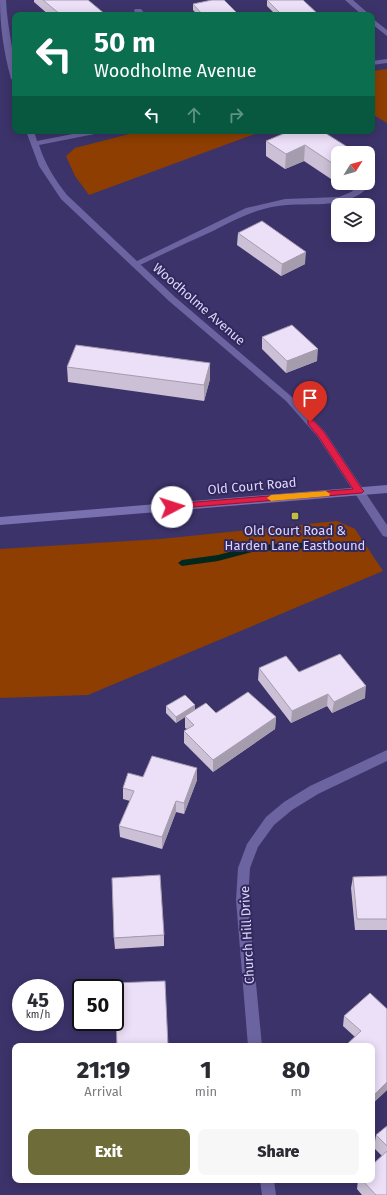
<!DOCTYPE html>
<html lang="en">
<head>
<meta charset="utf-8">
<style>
	:root { --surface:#fff; --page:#f7f7f7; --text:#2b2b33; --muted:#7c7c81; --accent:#6e6d39 }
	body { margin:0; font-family:"Fira Sans",sans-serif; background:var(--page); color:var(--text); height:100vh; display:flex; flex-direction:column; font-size:15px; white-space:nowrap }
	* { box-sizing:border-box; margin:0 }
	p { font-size:13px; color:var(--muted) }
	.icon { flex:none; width:22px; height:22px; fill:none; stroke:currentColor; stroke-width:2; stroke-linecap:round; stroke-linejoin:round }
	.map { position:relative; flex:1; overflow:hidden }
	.side { position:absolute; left:12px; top:1043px; width:363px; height:140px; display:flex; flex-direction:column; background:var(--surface); border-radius:8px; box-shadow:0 2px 10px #0003 }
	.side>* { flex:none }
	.top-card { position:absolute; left:12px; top:12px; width:363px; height:122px; border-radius:8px; box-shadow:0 2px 10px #0003; background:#0b6e4f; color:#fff; overflow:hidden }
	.needle { width:26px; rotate:53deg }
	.tools { position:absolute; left:331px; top:146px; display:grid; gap:8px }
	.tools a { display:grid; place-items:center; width:44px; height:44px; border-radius:8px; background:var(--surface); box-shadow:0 2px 10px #0003; font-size:20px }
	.speed { position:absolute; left:12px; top:979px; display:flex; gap:8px; font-size:20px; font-weight:700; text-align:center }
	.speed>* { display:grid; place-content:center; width:52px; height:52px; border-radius:50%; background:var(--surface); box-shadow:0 2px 10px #0003; line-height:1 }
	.speed small { font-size:10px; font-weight:400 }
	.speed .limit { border:2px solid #111; border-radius:6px; background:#fff; color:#111 }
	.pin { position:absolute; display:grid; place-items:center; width:34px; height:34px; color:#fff; margin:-41px -17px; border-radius:50% 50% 50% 0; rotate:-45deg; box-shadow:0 0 4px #0007 }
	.pin .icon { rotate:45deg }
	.me { position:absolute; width:44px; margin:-22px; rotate:85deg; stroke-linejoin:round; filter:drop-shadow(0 0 3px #0008) }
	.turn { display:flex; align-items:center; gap:14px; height:84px; padding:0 16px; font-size:18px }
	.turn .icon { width:52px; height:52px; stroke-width:2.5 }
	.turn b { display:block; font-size:28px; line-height:34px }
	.lanes { display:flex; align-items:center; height:38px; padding:0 16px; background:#0003; justify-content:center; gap:20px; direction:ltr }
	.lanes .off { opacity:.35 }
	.eta { display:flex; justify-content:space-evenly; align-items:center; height:68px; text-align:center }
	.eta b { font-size:24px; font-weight:800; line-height:28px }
	.primary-button { display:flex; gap:8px; margin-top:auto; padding:8px 16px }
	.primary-button a { flex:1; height:46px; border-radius:8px; background:var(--accent); color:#fff; font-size:16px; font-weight:800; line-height:46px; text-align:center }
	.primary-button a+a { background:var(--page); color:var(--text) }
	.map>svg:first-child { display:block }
	.green { fill:#8e3e00 }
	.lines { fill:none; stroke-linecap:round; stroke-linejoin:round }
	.stream { fill:#00281c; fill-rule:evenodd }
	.service { fill:#6c64a0; fill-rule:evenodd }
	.minor { fill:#6c64a0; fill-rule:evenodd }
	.secondary { fill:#7971af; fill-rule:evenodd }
	.wall { fill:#cbc0d5 }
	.shaded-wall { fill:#a59cae }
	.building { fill:#ecdff8; stroke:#a59cae }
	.route { fill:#e11d48; stroke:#92132f }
	.slow { fill:#f59e0b }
	.poi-dot { fill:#bfbe41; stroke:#33285e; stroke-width:1.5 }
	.labels { text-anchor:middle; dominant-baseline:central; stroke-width:4; stroke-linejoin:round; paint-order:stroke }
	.street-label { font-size:13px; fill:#dad8fa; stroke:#33285e }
	.poi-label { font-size:13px; fill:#dad8fa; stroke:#33285e }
</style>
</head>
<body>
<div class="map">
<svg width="387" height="1195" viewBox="0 0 387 1195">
	<rect width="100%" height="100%" fill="#3c336a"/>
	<!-- green -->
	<path class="green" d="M387,69V123L372,114V71Z
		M141,131H263L89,195L75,176L66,156L75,148Z
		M337,521L355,529L383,571L88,695L0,698V549L160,539Z"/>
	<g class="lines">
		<!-- stream -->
		<path class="stream" d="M343,542L347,545L343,548L287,549L252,552L218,561L182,566L178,563L182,560L218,555L252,546L287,543Z"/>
		<!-- service -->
		<path class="service" d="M363,183H369L370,185C347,213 303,200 272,207C251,211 232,221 213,231C188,242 163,254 138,266H132L131,264L246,208L285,199L339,197L351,192Z"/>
		<!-- minor -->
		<path class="minor" d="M0,0H6C7,27 15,54 15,81L11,79C4,53 0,27 0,0Z
			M345,0H353L370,15H362Z
			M135,9H141L146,15H138L134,11Z
			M372,18L387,30V36L372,24Z
			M387,59V63L372,65V61Z
			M26,131H34L37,141L88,131H104L100,133L39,145C45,164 55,180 67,195L175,297L292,397L325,432L387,525V537L383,536L317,436L286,401L169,301L61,199L39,166Z
			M387,750V761L318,794L292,810L274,825L258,847L250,868L248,900L262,1046H248L236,900L238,868L247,844L266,817L284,802L310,786Z
			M260,1180H274L276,1195H262Z"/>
		<!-- secondary -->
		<path class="secondary" d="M387,485V493L0,525V517Z"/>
	</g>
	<!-- wall -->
	<path class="wall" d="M34,0H88L106,15H49L34,2Z
		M267,0L319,15H276L267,6Z
		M193,4L239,15H198L193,10Z
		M290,131L338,153V183H352L343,187L304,161L285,169L266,156V141Z
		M238,233L305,264L281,276L237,245Z
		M262,337L317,361L286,373L262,349Z
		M210,363V379L204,401L68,382L67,367Z
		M259,668L299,672L365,698L332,713L327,706L291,723L258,680Z
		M166,706L195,710L216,713L276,717L275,729L213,772L184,743V731L187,729L185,728V717L176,723L166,713Z
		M197,780L184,814L176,812L162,849L120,837L119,826L130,801L123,799V788Z
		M387,876V930H355L351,888L353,877Z
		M164,935V946L115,949L114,938Z
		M387,1009V1090L372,1104V1046L355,1037L343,1026L344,1016Z
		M387,1126V1195H362L357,1189L358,1180H372L382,1156L374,1148L376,1135Z
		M120,1180H178V1181L120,1183Z"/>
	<!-- shaded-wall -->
	<path class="shaded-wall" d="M305,145L304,161L285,169L286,154Z
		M344,183H352L343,187Z
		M306,252L305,264L281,276L282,264Z
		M318,349L317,361L286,373L287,361Z
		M210,363V379L204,401V385Z
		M366,686L365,698L332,713L334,702Z
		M328,694L327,706L291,723L292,711Z
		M195,705V711L185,716V717L176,723V717Z
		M276,717L275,729L213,772V760Z
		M197,768V780L184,814V803Z
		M176,801V812L162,849V837Z
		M387,1082V1090L372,1104L373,1096Z"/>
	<!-- building -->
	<path class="building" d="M43,0H88L106,15H61Z
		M212,0H224L239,15H203L193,4Z
		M267,0H303L319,15H282Z
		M290,131H322L357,153H338V167L305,145L286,154L266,141Z
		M262,221L306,252L282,264L238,233Z
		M292,325L318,349L287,361L262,337Z
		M76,345L210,363L204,385L67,367Z
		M340,654L366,686L334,702L328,694L292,711L259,668L286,656L299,672Z
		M248,692L276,717L213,760L184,731L194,725L185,716L206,703L216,713Z
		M185,695L195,705L176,717L166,706Z
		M152,756L197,768L184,803L176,801L162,837L119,826L134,791L123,788L128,773L143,777Z
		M160,875L164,935L114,938L112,878Z
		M387,876V919H357L353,877Z
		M165,981L168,1046H117L115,983Z
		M370,993L387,1009V1082L373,1096L372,1095V1046H345L361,1031L344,1016Z
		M387,1126V1146L376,1135Z
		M387,1151V1195H376L362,1180H372V1165Z"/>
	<!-- route -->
	<path class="route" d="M308,420H313L324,432L362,489L364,491L362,493L169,509L168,507L169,505L172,504L353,489L318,436L308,424Z"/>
	<!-- slow -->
	<path class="slow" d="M326,491L330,494L329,496L271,501L267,498L271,495Z"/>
	<!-- markers -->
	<rect class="poi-dot" x="291" y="512" width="8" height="8" rx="2"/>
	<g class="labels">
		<!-- street labels -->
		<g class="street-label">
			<text transform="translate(199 304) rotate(41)">Woodholme Avenue</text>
			<text transform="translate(252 486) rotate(-5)">Old Court Road</text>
			<text transform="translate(247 935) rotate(-93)">Church Hill Drive</text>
		</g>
		<!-- poi labels -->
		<g class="poi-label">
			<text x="295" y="530">Old Court Road &amp;<tspan x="295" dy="15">Harden Lane Eastbound</tspan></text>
		</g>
	</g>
</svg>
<div class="tools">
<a><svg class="needle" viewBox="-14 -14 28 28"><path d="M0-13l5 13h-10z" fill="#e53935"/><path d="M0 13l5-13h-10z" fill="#7c7c81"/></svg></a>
<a><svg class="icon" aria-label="layers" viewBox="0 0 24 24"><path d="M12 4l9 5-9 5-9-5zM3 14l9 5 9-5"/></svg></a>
</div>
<div class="speed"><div>45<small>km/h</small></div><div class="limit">50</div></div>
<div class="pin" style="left:310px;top:422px;background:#d93025"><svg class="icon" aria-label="arrive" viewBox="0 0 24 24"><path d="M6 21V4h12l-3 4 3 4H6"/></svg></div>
<svg class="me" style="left:172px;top:507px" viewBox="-20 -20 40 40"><circle r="19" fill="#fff"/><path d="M0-13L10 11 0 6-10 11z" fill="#e11d48"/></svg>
<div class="top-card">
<div class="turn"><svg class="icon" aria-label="left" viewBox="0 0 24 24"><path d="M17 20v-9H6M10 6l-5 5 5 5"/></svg><div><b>50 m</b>Woodholme Avenue</div></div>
<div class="lanes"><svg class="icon" aria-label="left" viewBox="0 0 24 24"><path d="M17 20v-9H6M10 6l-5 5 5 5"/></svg><svg class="icon off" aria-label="ahead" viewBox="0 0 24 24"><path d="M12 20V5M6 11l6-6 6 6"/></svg><svg class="icon off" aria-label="right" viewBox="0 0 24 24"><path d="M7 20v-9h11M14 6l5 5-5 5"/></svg></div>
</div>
<section class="side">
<div class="eta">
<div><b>21:19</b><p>Arrival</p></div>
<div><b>1</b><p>min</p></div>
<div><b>80</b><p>m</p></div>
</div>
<div class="primary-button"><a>Exit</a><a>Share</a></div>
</section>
</div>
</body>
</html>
